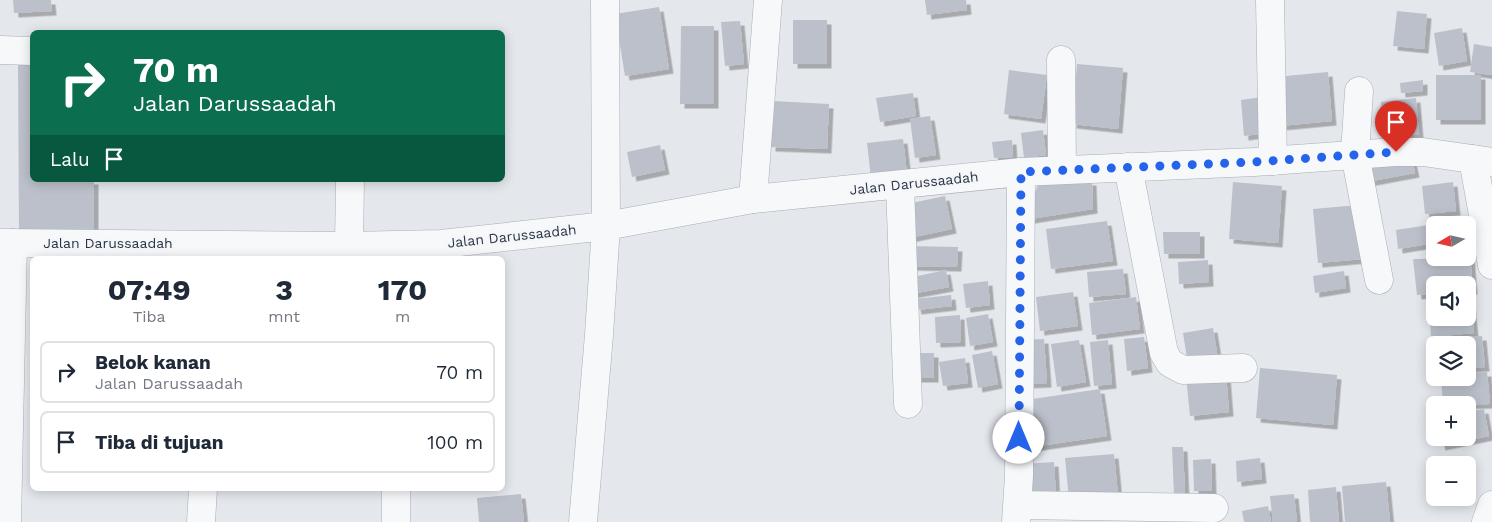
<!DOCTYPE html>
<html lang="id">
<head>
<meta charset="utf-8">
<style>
	:root { --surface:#fff; --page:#f2f2f3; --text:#1f2937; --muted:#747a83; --line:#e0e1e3 }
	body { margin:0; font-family:"Work Sans",sans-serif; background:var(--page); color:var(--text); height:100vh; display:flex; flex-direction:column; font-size:19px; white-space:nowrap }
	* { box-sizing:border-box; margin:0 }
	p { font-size:16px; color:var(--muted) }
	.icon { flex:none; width:28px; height:28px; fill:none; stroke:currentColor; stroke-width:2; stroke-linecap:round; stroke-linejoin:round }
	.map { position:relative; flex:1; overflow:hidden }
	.drawer { position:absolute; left:30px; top:256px; width:475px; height:235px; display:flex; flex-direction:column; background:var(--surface); border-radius:8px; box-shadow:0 2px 12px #0003 }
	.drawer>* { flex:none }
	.guide { position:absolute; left:30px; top:30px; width:475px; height:152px; border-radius:8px; box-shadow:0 2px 12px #0003; background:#0b6e4f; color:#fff; overflow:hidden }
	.needle { width:32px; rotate:261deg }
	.fabs { position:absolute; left:1426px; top:216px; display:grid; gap:10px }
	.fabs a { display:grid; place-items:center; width:50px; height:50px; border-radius:8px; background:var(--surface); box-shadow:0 2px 12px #0003; font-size:25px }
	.pin { position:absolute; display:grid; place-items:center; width:42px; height:42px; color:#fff; margin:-51px -21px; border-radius:50% 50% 50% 0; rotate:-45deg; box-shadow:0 0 5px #0007 }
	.pin .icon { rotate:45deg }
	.me { position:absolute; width:55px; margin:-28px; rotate:0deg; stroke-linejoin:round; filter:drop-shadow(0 0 4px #0008) }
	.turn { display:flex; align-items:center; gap:18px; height:105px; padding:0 20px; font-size:22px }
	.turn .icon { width:65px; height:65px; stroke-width:2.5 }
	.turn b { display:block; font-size:35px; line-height:42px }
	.then { display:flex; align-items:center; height:48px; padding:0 20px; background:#0003; gap:10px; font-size:19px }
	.eta { display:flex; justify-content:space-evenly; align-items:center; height:85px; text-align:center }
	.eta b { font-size:30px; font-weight:700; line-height:35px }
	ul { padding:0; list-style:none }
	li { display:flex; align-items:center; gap:15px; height:62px; margin:0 10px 8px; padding:0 10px; border:2px solid var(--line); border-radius:8px }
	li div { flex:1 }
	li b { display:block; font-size:19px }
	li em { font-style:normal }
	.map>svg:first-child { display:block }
	.building { fill:#bbc0ca; filter:url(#shadow) }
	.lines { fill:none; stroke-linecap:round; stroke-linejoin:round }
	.minor-casing { stroke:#a9aeb7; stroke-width:29 }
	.tertiary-casing { stroke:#a9aeb7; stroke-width:29 }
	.minor { stroke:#f7f8fa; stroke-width:28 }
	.tertiary { stroke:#f7f8fa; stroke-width:28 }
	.route { stroke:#2563eb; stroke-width:9; stroke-dasharray:0 16.2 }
	.labels { text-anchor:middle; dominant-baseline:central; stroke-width:4.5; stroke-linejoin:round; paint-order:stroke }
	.street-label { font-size:14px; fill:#2b3445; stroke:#f4f6f9 }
</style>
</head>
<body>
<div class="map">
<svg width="1492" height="522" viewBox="0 0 1492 522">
	<defs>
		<filter id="shadow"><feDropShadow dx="4.5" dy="4.5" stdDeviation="0" flood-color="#0004"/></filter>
	</defs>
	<rect width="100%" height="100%" fill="#e4e7ec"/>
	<!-- building -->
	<path class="building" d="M13,0H51L52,11L14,13Z
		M925,0H966L967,10L927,15Z
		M659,7L669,69L625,76L615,14Z
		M1397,11L1427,14L1424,49L1393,46Z
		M793,20H827V64H793Z
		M740,21L744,64L725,66L721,22Z
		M681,26H714V104H680Z
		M1462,28L1467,61L1439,66L1434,33Z
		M1474,44L1492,47V75L1470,72Z
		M18,62H32V180H94V238H19Z
		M1077,64L1123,68L1118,129L1072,124Z
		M1009,70L1047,75L1041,119L1004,114Z
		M1328,72L1332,121L1280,126L1275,77Z
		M1436,75H1481V120H1436Z
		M1423,80V91L1401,93L1400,83Z
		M913,93L916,116L880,122L876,98Z
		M1262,97L1266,133L1244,136L1241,100Z
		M1416,98L1419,134L1384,138L1381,102Z
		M772,101L829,104L827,149L771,147Z
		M930,116L936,155L915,158L910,119Z
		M1043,130L1046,155L1024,158L1021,133Z
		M903,139L907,174L871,178L867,143Z
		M1012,140L1013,157L994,158L992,142Z
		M660,145L665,170L632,177L627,152Z
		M1411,155L1415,173L1367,182L1363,164Z
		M1040,180L1092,181L1093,209L1024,220Z
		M1233,182L1282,186L1278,243L1229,239Z
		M1453,182L1456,211L1425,214L1422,186Z
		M945,196L952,229L909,238L902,205Z
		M1358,205L1363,259L1318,263L1313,209Z
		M1107,221L1113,261L1051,269L1046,229Z
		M1435,224V243L1398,249L1396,230Z
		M1163,232H1200V254H1164Z
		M907,246L958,247L957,267L906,266Z
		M1468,254H1470L1473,290H1468V285H1435V293L1417,295L1413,259L1468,258Z
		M1208,260L1209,282L1179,284L1178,262Z
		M1123,269L1126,294L1089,297L1087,272Z
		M946,270L949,287L911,294L908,278Z
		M1344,271L1346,288L1315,293L1313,276Z
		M988,281L990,305L966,308L963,284Z
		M1073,292L1078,326L1040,331L1036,297Z
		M951,295L952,306L917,310L915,299Z
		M1136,297L1140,329L1092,335L1089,303Z
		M1471,304L1474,333L1431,337L1429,308L1435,307V318H1468V305Z
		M988,314L993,342L970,346L966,318Z
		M960,315L961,342L936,343L935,317Z
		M1213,328L1218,359L1188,364L1183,333Z
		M1482,336L1485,367L1468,368V345H1435V371H1432L1429,340Z
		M1144,337L1148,368L1127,371L1124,339Z
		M1044,339L1047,383L1025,384L1022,340Z
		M1079,340L1086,382L1057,387L1051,344Z
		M1108,340L1112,384L1094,386L1090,342Z
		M992,351L998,384L978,388L972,355Z
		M910,353H934V378H910Z
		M965,358L968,383L943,386L939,362Z
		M1260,368L1337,375L1333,425L1256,418Z
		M1487,372L1490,404L1443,405L1441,378H1468V373Z
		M1226,373L1229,412L1190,416L1186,376Z
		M1100,389L1107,436L1032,447L1026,400Z
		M1484,409L1489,436L1441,446L1439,438H1468V412Z
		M1172,447H1183L1185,495H1174Z
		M1114,454L1118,495L1069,499L1065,458Z
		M1260,458L1262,479L1237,482L1236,461Z
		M1211,459L1212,491H1194L1193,460Z
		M1054,462L1056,496L1026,498L1024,464Z
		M1386,482L1390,522H1345L1342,486Z
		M1336,487L1339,522H1310L1308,490Z
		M521,494L524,522H479L477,498Z
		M1294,494L1297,522H1273L1270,496Z
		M1268,506L1271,522H1244L1242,511Z"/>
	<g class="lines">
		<!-- minor casing -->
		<g class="minor-casing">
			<path id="minor" d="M1270,0L1273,161
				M0,50L32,51
				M1061,60L1062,169
				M1359,91L1355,154L1379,280
				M1473,159L1492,265
				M1128,167L1164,353L1170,363L1183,370L1243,368
				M900,185L908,404
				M753,199L768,0
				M349,246L350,180
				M1017,505L1214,508
				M7,522L13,243
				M201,522L203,489
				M396,522V489
				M583,522L599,335L606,226L605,0
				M1016,522L1019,476L1021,172
				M1486,522L1492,505"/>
		</g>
		<!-- tertiary casing -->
		<g class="tertiary-casing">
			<path id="tertiary" d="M0,243L349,246L441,244L606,226L753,199L1021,172L1254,162L1395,152H1423L1492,162"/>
		</g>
		<!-- minor -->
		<use href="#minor" class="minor"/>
		<!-- tertiary -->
		<use href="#tertiary" class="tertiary"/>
	</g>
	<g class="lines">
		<!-- route -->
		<path class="route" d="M1019,438L1021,172L1254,162L1396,152"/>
	</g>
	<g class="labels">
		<!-- street labels -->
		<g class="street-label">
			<text transform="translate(914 183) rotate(-6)">Jalan Darussaadah</text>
			<text transform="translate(512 236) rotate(-6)">Jalan Darussaadah</text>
			<text x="108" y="243">Jalan Darussaadah</text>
		</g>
	</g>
</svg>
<div class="fabs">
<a><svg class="needle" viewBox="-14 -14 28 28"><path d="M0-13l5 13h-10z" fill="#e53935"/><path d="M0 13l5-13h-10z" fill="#747a83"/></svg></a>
<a><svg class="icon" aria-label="sound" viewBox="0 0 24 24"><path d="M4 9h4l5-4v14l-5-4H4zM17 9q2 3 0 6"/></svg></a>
<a><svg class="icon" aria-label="layers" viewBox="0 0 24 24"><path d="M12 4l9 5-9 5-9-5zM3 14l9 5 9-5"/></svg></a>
<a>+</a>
<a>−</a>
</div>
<div class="pin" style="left:1396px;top:152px;background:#d93025"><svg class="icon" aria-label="arrive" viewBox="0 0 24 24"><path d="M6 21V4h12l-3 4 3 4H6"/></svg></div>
<svg class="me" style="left:1019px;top:438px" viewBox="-20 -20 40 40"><circle r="19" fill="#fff"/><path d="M0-13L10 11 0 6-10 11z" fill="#2563eb"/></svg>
<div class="guide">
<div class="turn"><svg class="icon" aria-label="right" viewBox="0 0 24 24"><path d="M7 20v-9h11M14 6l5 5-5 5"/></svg><div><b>70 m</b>Jalan Darussaadah</div></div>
<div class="then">Lalu<svg class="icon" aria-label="arrive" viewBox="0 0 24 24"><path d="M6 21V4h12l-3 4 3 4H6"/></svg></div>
</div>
<section class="drawer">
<div class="eta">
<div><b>07:49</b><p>Tiba</p></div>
<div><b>3</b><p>mnt</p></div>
<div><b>170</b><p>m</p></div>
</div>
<ul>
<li><svg class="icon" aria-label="right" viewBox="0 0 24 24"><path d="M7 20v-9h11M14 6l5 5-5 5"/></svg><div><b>Belok kanan</b><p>Jalan Darussaadah</p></div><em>70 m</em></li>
<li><svg class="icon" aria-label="arrive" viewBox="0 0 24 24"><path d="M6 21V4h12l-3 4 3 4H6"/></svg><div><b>Tiba di tujuan</b></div><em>100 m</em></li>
</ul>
</section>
</div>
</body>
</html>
